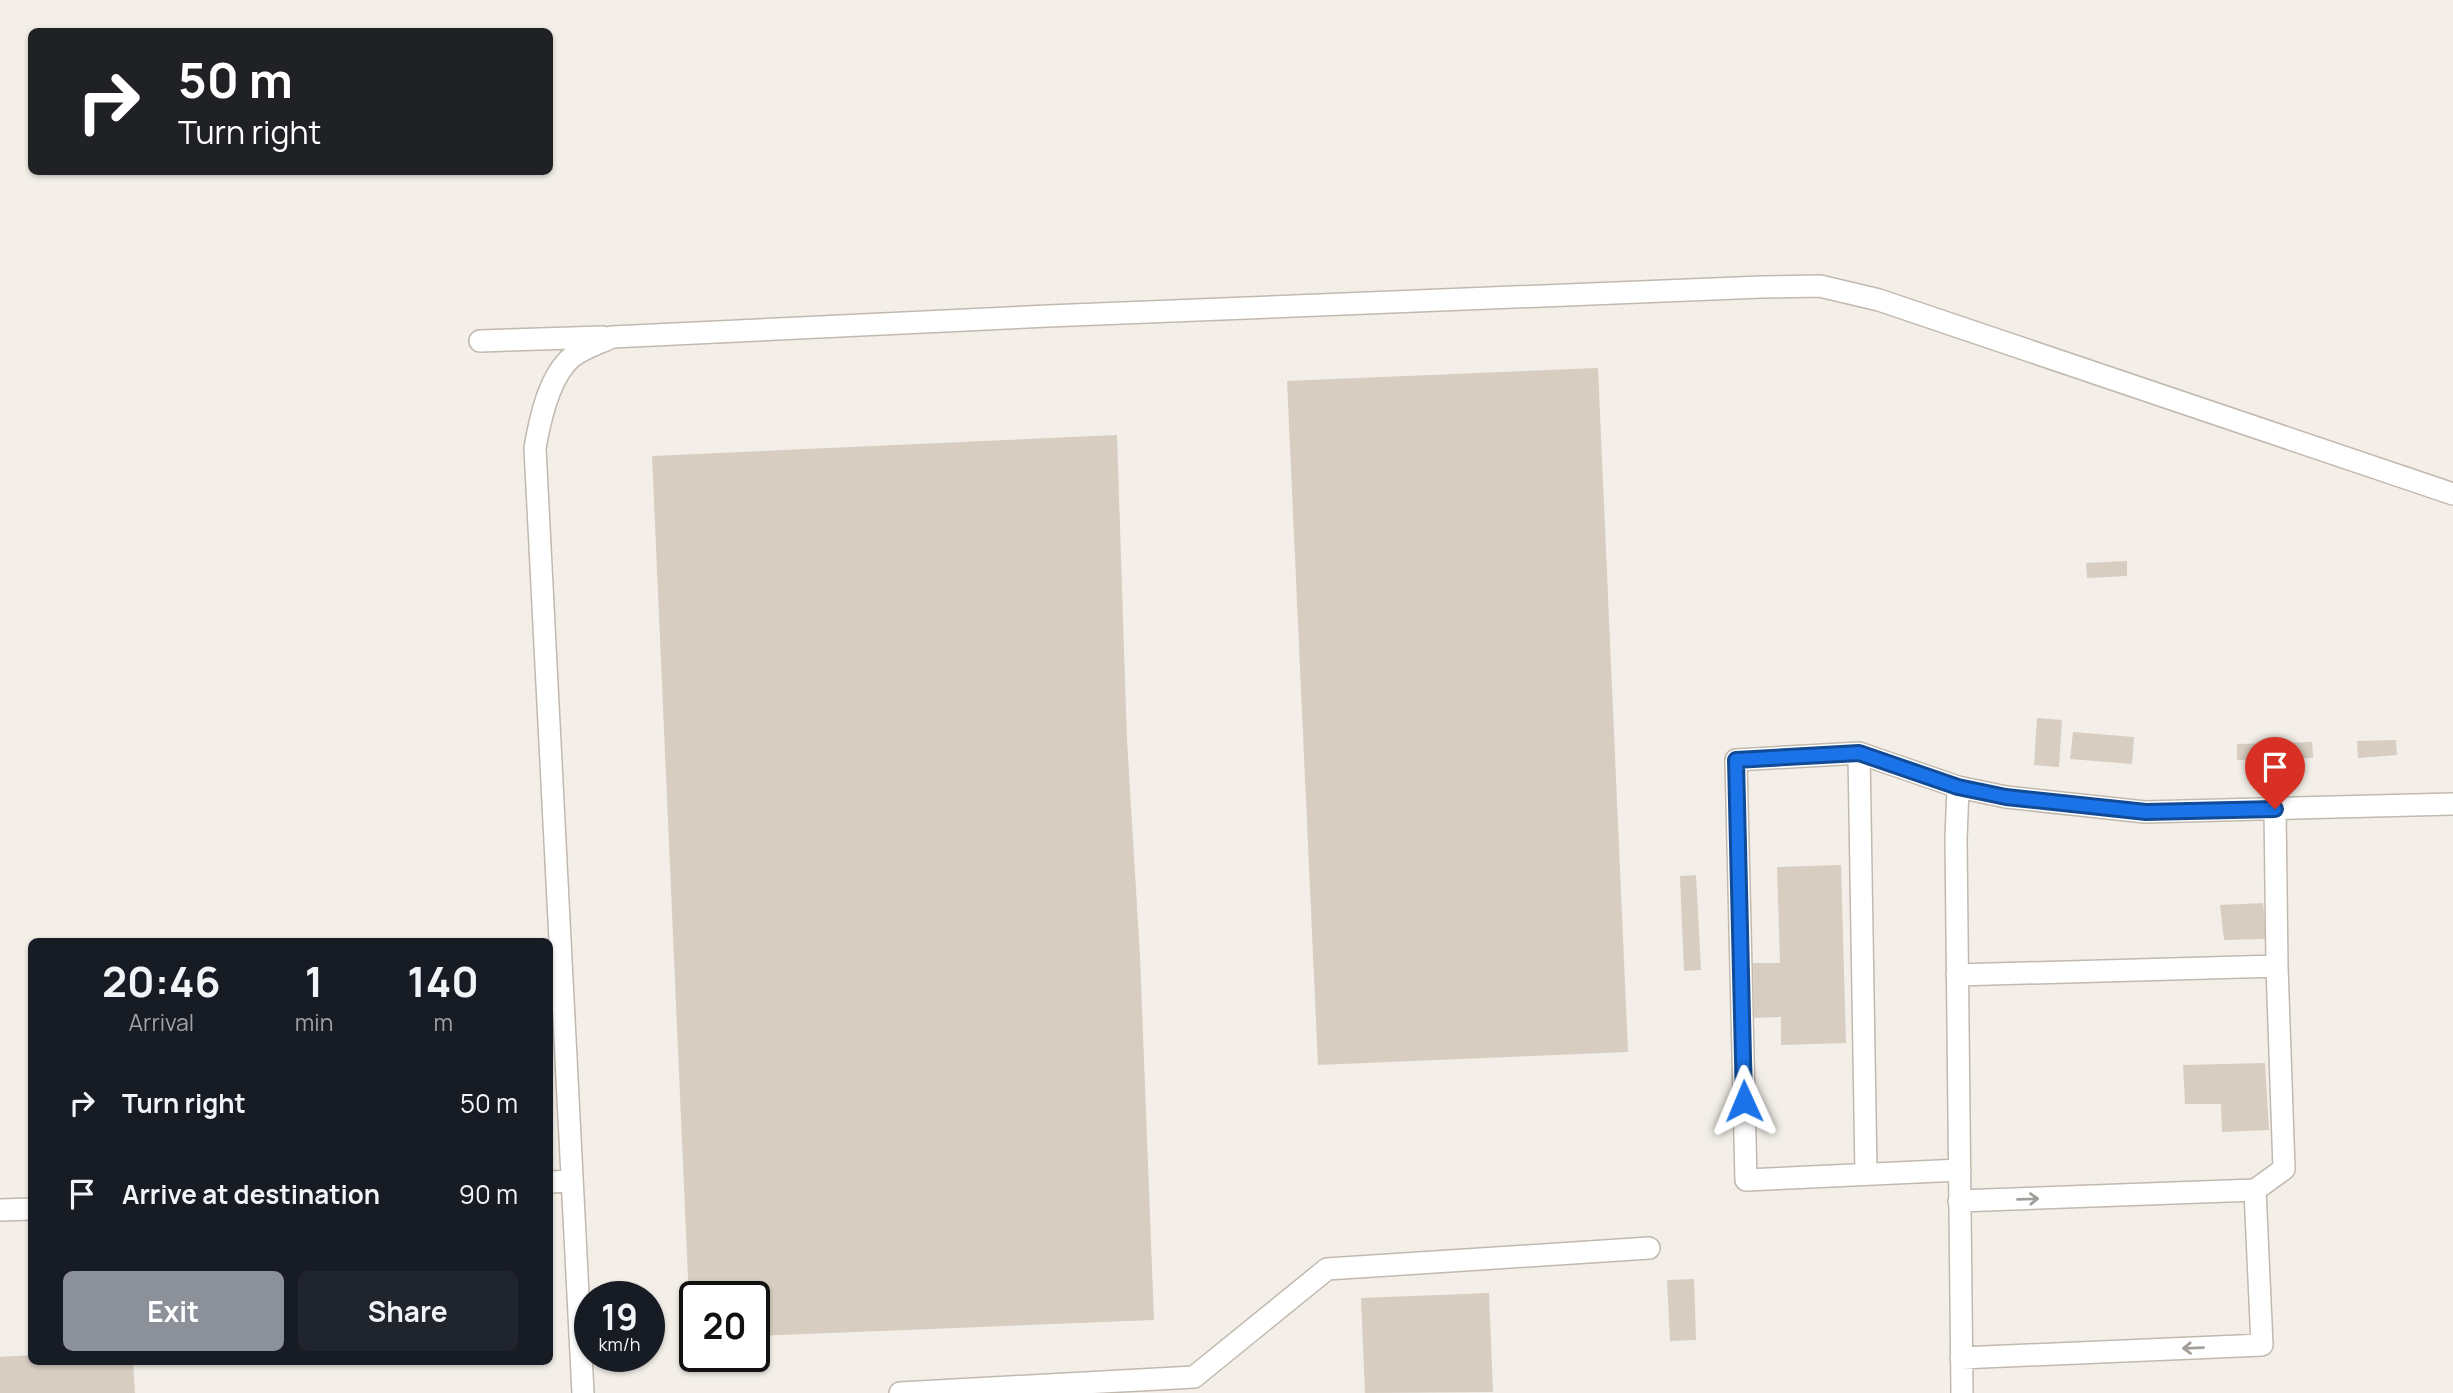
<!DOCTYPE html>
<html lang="en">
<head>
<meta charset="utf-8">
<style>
	:root { --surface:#171b24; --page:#20242c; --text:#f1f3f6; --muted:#9ea1a6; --accent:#8c9099 }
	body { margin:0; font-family:Manrope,sans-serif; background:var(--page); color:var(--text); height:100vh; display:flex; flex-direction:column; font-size:26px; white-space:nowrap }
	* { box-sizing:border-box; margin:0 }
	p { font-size:23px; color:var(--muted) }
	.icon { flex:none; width:38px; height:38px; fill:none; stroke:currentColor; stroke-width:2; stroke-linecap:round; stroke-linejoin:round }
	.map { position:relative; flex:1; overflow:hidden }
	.drawer { position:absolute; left:28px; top:938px; width:525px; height:427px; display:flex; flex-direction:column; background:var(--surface); border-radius:10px; box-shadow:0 2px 5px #0004 }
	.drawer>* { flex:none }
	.guide { position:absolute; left:28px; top:28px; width:525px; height:147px; border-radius:10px; box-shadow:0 2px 5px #0004; background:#202124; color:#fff; overflow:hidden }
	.speed { position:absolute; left:574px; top:1281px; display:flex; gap:14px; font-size:35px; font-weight:700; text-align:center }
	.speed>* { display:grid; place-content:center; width:91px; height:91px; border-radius:50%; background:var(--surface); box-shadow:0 2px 5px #0004; line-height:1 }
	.speed small { font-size:18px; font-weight:400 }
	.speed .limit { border:4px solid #111; border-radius:10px; background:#fff; color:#111 }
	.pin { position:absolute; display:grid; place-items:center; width:60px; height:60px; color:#fff; margin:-72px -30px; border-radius:50% 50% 50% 0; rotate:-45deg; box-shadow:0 0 7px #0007 }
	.pin .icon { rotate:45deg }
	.me { position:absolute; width:77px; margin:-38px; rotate:359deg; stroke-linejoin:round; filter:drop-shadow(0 0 5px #0008) }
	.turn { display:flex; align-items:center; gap:24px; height:147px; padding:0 35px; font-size:32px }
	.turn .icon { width:91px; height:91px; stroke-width:2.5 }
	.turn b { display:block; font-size:49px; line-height:60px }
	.eta { display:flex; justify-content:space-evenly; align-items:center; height:119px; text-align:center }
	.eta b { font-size:42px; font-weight:700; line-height:49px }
	.cta { display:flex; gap:14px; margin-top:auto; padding:14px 35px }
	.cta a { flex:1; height:80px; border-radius:10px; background:var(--accent); color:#fff; font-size:28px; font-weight:700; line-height:80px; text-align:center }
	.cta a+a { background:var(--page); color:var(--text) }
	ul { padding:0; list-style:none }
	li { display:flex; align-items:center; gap:21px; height:91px; padding:0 35px }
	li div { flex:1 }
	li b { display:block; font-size:26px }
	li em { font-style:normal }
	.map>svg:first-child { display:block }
	.building { fill:#d7cdc1 }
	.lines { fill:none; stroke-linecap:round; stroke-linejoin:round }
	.service-casing { stroke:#c1b9ae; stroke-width:24 }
	.service { stroke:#fff; stroke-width:21 }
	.oneway { stroke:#a29f9b }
	.route-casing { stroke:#114b97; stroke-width:18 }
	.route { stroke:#1a73e8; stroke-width:12 }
</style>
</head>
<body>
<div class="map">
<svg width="2453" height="1393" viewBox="0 0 2453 1393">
	<rect width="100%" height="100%" fill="#f3efe8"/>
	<!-- building -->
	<path class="building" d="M1598,368L1628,1052L1318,1065L1287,381Z
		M1117,435L1127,741L1140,956L1154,1320L754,1336V1297H695V1323H693L688,1278L652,456Z
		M2127,561V576L2087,578L2086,563Z
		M2037,718L2062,720L2059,767L2034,765Z
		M2073,732L2134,737L2132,764L2070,759Z
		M2396,740L2397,755L2358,758L2357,741Z
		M2312,742L2313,758L2237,760V744Z
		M1841,865L1846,1043L1781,1045V1017L1754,1018L1753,963H1780L1777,867Z
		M1696,875L1701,970L1684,971L1680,876Z
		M2263,903L2266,939L2224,940L2220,905Z
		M2265,1063L2269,1130L2222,1132L2221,1104H2185L2183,1065Z
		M1694,1279L1696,1340L1670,1341L1667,1280Z
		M1489,1293L1493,1392L1365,1393L1361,1298Z
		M32,1355V1362H133L135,1393H0V1357Z"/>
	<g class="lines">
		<!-- service casing -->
		<g class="service-casing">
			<path id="service" d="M480,341L603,337
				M1859,753L1866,1174
				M1958,787L1859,753L1736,760L1746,1180L1960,1170
				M2275,809L2277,966
				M1957,975L2277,966L2284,1169L2255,1190L1959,1201
				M550,1182L572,1181
				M0,1210L32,1209
				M1961,1358L2262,1345L2255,1190
				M583,1393L535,448C540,419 549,376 572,357C583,348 600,343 612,337L1048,316L1761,287L1820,286L1879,300L2453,494
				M900,1393L1194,1377L1327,1269L1649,1248
				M1962,1393L1956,839L1958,787L2006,797L2145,812L2453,804"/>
		</g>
		<!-- service -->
		<use href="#service" class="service"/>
	</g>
	<!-- one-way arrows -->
	<defs><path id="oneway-shaft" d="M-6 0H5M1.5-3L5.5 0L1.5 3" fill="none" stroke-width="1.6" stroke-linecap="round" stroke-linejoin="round" transform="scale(1.75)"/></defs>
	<g class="oneway">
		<use href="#oneway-shaft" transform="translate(2028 1199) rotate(-2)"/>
		<use href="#oneway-shaft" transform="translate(2193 1348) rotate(178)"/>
	</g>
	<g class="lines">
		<!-- route casing -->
		<g class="route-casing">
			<path id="route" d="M1744,1101L1736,760L1859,753L1958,787L2006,797L2146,812L2275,809"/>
		</g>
		<!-- route -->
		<use href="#route" class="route"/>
	</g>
</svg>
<div class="speed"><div>19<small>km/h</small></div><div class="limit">20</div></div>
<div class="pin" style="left:2275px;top:809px;background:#d93025"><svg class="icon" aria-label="arrive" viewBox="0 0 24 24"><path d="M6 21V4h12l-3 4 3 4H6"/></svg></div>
<svg class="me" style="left:1744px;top:1101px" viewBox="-20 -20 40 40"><path d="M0-17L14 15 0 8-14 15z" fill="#1a73e8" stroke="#fff" stroke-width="4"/></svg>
<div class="guide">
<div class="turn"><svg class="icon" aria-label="right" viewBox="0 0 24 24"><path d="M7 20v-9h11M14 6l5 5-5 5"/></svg><div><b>50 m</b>Turn right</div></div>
</div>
<section class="drawer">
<div class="eta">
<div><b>20:46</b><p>Arrival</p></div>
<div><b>1</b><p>min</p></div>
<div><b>140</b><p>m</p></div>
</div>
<ul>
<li><svg class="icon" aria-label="right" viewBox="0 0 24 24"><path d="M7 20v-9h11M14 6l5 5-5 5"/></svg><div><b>Turn right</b></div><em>50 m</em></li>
<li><svg class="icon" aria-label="arrive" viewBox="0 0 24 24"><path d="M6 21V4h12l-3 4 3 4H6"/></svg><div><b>Arrive at destination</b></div><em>90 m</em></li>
</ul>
<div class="cta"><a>Exit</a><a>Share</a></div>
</section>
</div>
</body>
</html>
